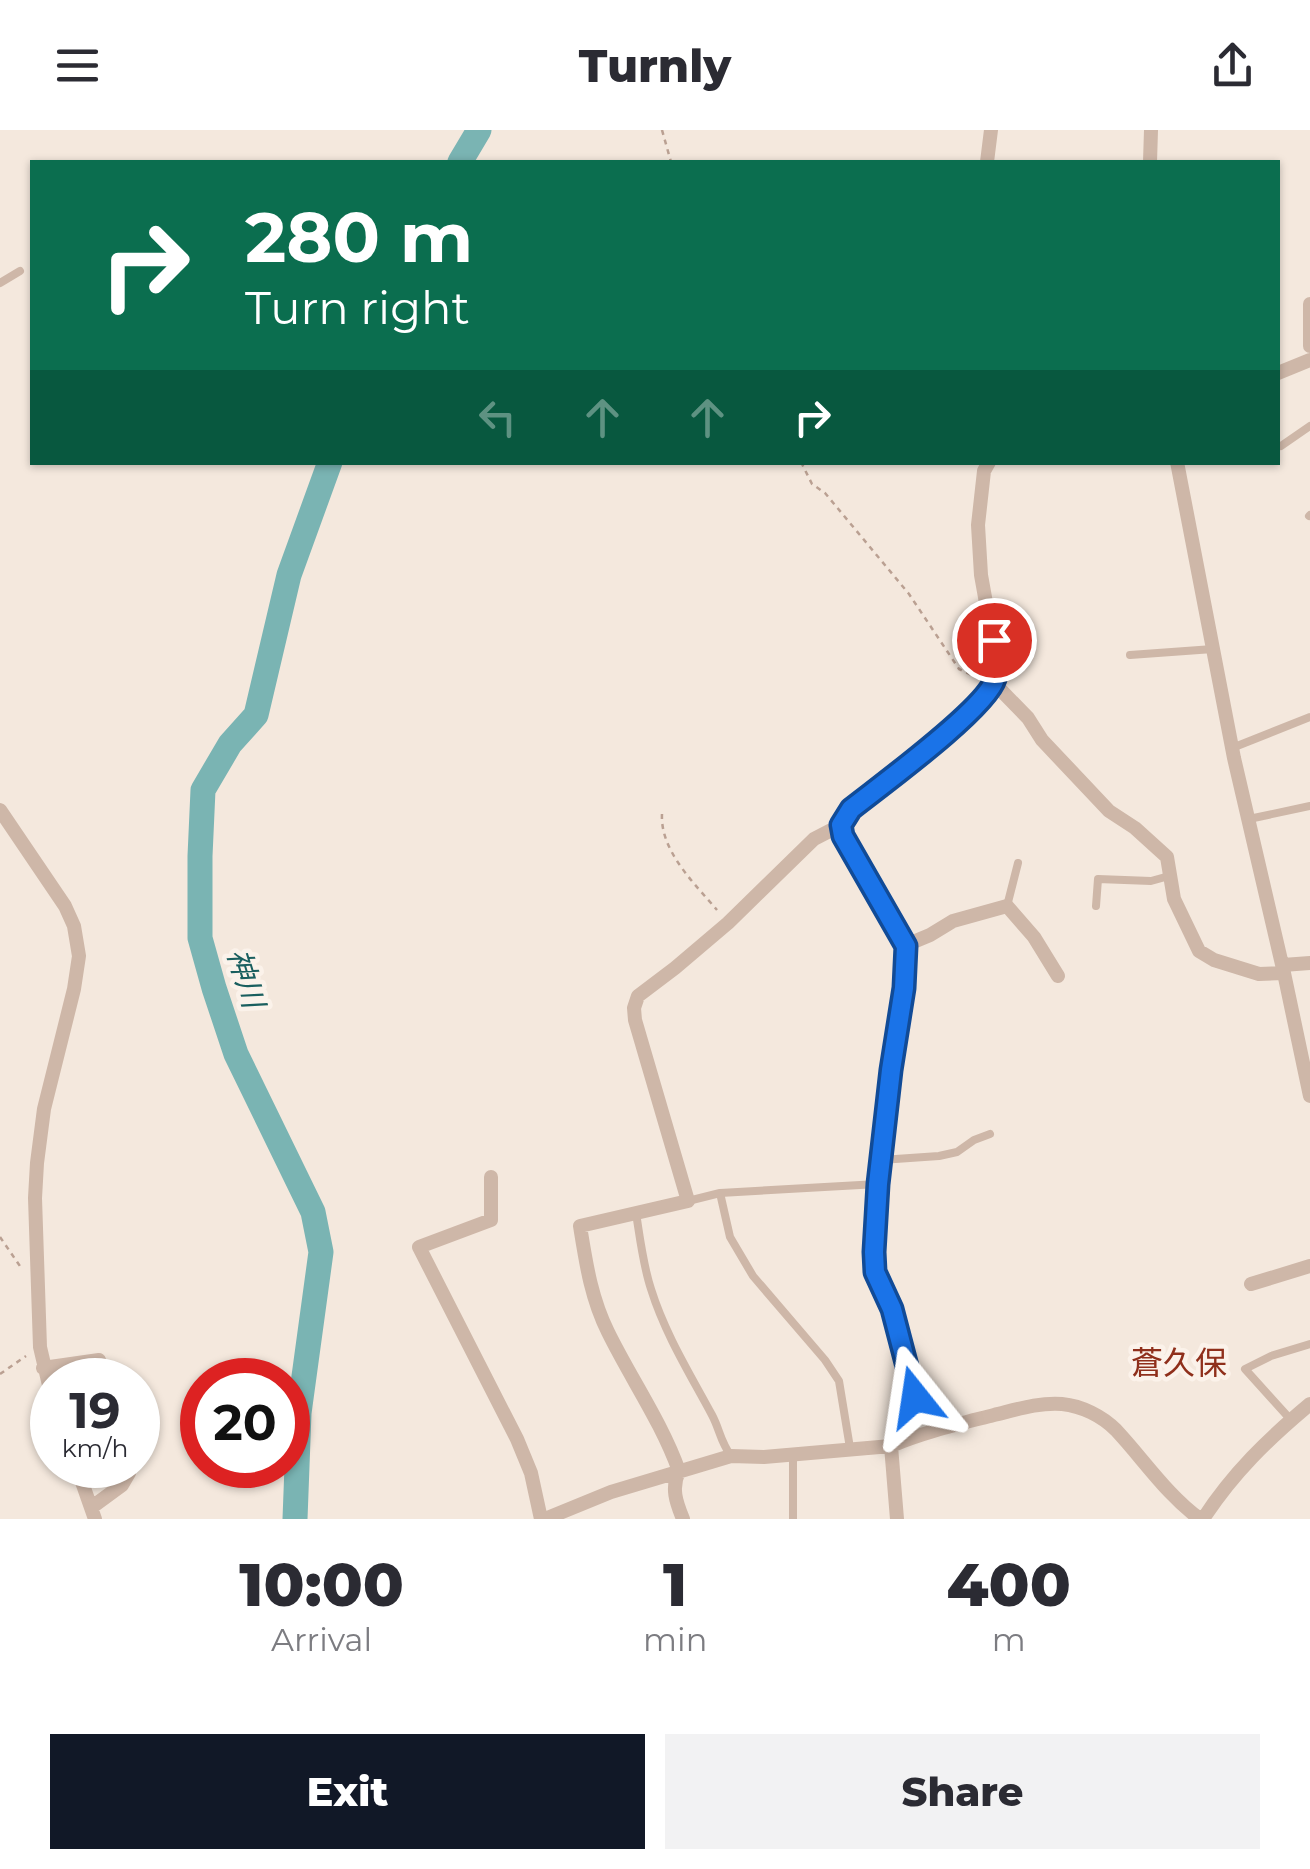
<!DOCTYPE html>
<html lang="en">
<head>
<meta charset="utf-8">
<style>
	:root { --surface:#fff; --page:#f2f2f3; --text:#2b2b33; --muted:#7c7c81; --accent:#111827 }
	body { margin:0; font-family:Montserrat,"Noto Sans JP",sans-serif; background:var(--page); color:var(--text); height:100vh; display:flex; flex-direction:column; font-size:38px; white-space:nowrap }
	* { box-sizing:border-box; margin:0 }
	p { font-size:32px; color:var(--muted) }
	.icon { flex:none; width:55px; height:55px; fill:none; stroke:currentColor; stroke-width:2; stroke-linecap:round; stroke-linejoin:round }
	.map { position:relative; height:1389px; overflow:hidden }
	.drawer { display:flex; flex-direction:column; background:var(--surface); flex:1 }
	.drawer>* { flex:none }
	.guide { position:absolute; left:30px; top:30px; width:1250px; height:305px; border-radius:0px; box-shadow:0 2px 8px #0004; background:#0b6e4f; color:#fff; overflow:hidden }
	.speed { position:absolute; left:30px; top:1228px; display:flex; gap:20px; font-size:50px; font-weight:700; text-align:center }
	.speed>* { display:grid; place-content:center; width:130px; height:130px; border-radius:50%; background:var(--surface); box-shadow:0 2px 8px #0004; line-height:1 }
	.speed small { font-size:25px; font-weight:400 }
	.speed .limit { border:15px solid #d22; background:#fff; color:#111 }
	.pin { position:absolute; display:grid; place-items:center; width:85px; height:85px; color:#fff; margin:-42px; border:5px solid #fff; border-radius:50%; box-shadow:0 2px 10px #0007 }
	.me { position:absolute; width:110px; margin:-55px; rotate:345deg; stroke-linejoin:round; filter:drop-shadow(0 0 8px #0008) }
	.turn { display:flex; align-items:center; gap:35px; height:210px; padding:0 50px; font-size:45px }
	.turn .icon { width:130px; height:130px; stroke-width:2.5 }
	.turn b { display:block; font-size:70px; line-height:85px }
	.lanes { display:flex; align-items:center; height:95px; padding:0 50px; background:#0003; justify-content:center; gap:50px; direction:ltr }
	.lanes .off { opacity:.35 }
	.eta { display:flex; justify-content:space-evenly; align-items:center; height:170px; text-align:center }
	.eta b { font-size:60px; font-weight:800; line-height:70px }
	.cta { display:flex; gap:20px; margin-top:auto; padding:20px 50px }
	.cta a { flex:1; height:115px; border-radius:0px; background:var(--accent); color:#fff; font-size:40px; font-weight:800; line-height:115px; text-align:center }
	.cta a+a { background:var(--page); color:var(--text) }
	header { display:flex; justify-content:space-between; align-items:center; height:130px; padding:0 50px; background:var(--surface); font-size:45px; font-weight:800 }
	.map>svg:first-child { display:block }
	.lines { fill:none; stroke-linecap:round; stroke-linejoin:round }
	.river { stroke:#7ab4b3; stroke-width:25 }
	.path { stroke:#baa092; stroke-width:2.5; stroke-dasharray:5 5; stroke-linecap:butt }
	.service { stroke:#ceb7a8; stroke-width:8 }
	.minor { stroke:#ceb7a8; stroke-width:14 }
	.route-casing { stroke:#114b97; stroke-width:25 }
	.route { stroke:#1a73e8; stroke-width:18 }
	.labels { text-anchor:middle; dominant-baseline:central; stroke-width:9; stroke-linejoin:round; paint-order:stroke }
	.water-label { font-size:30px; font-style:italic; fill:#1a5f5f; stroke:#fbf2ea }
	.quarter-label { font-size:32px; fill:#8f2f1b; stroke:#fbf2ea }
</style>
</head>
<body>
<header><svg class="icon" aria-label="menu" viewBox="0 0 24 24"><path d="M4 6h16M4 12h16M4 18h16"/></svg>Turnly<svg class="icon" aria-label="share" viewBox="0 0 24 24"><path d="M12 15V3M7 8l5-5 5 5M5 13v7h14v-7"/></svg></header>
<div class="map">
<svg width="1310" height="1389" viewBox="0 0 1310 1389">
	<rect width="100%" height="100%" fill="#f4e8dd"/>
	<g class="lines">
		<!-- river -->
		<path class="river" d="M460,32L479,0
			M295,1389L299,1283L321,1122L313,1082L236,924L214,858L200,808V726L203,660L230,614L256,585L289,445L330,332"/>
		<!-- path -->
		<path class="path" d="M662,0L671,32
			M801,332L812,354L825,363L909,464L959,539L978,548
			M662,684C660,721 695,754 717,780
			M0,1107L22,1139
			M0,1244L26,1226"/>
		<!-- service -->
		<path class="service" d="M0,153L20,141
			M1281,316L1310,296
			M1309,386L1310,385
			M1130,525L1213,519
			M1232,618L1310,587
			M1249,689L1310,676
			M1007,776L1018,733
			M1096,776L1098,749L1151,751L1169,746
			M881,1030L939,1026L957,1022L974,1010L990,1004
			M720,1063L730,1107L753,1146L825,1230L839,1251L850,1318
			M688,1071L720,1063L878,1054L875,1142L892,1179L915,1267L910,1308
			M636,1083C640,1108 643,1135 651,1159C665,1204 690,1244 712,1285C720,1300 720,1311 731,1326
			M1291,1290L1245,1239L1271,1226L1310,1214
			M793,1389V1324"/>
		<!-- minor -->
		<path class="minor" d="M987,32L991,0
			M1150,32L1151,0
			M1310,174V216
			M1278,243L1310,230
			M1177,332L1234,628L1284,843L1310,966
			M994,553L1028,588L1042,610L1109,681L1135,698L1167,727L1174,769L1199,821L1214,830L1259,844L1284,843
			M0,680L65,776L74,796L79,826L74,859L44,979L37,1033L35,1068L40,1217L52,1268
			M906,815L930,805L953,791L1007,776L1034,807L1058,846
			M1283,835L1310,833
			M491,1047V1090L419,1117L517,1309L531,1343L541,1389
			M878,1054L891,940L904,858L906,815L843,706L841,695L851,679L955,596L994,553L997,534L981,445L978,395L984,341L989,332
			M1251,1154L1310,1136
			M43,1238L99,1230L104,1250
			M891,1316L897,1389
			M76,1335L95,1389
			M92,1377L122,1355L129,1343L127,1335
			M545,1389L611,1362L731,1326L764,1327L891,1316C924,1302 959,1294 994,1285C1015,1280 1040,1272 1062,1274C1082,1276 1102,1286 1116,1300C1144,1330 1167,1365 1200,1389
			M683,1389C676,1372 671,1358 679,1341C661,1291 631,1249 608,1202C591,1168 586,1133 580,1096L688,1071L635,890L634,878L638,866L675,838L728,793L814,709L841,695
			M1203,1389C1233,1343 1268,1309 1310,1274"/>
	</g>
	<g class="lines">
		<!-- route casing -->
		<g class="route-casing">
			<path id="route" d="M915,1267L892,1179L875,1142L874,1122L878,1054L891,940L904,858L906,816L843,706L841,695L851,679C880,656 986,579 995,549C998,536 995,523 994,510"/>
		</g>
		<!-- route -->
		<use href="#route" class="route"/>
	</g>
	<g class="labels">
		<!-- water labels -->
		<g class="water-label">
			<text transform="translate(246 848) rotate(73)">神川</text>
		</g>
		<!-- quarter labels -->
		<g class="quarter-label">
			<text x="1179" y="1232">蒼久保</text>
		</g>
	</g>
</svg>
<div class="speed"><div>19<small>km/h</small></div><div class="limit">20</div></div>
<div class="pin" style="left:994px;top:510px;background:#d93025"><svg class="icon" aria-label="arrive" viewBox="0 0 24 24"><path d="M6 21V4h12l-3 4 3 4H6"/></svg></div>
<svg class="me" style="left:915px;top:1267px" viewBox="-20 -20 40 40"><path d="M0-17L14 15 0 8-14 15z" fill="#1a73e8" stroke="#fff" stroke-width="4"/></svg>
<div class="guide">
<div class="turn"><svg class="icon" aria-label="right" viewBox="0 0 24 24"><path d="M7 20v-9h11M14 6l5 5-5 5"/></svg><div><b>280 m</b>Turn right</div></div>
<div class="lanes"><svg class="icon off" aria-label="left" viewBox="0 0 24 24"><path d="M17 20v-9H6M10 6l-5 5 5 5"/></svg><svg class="icon off" aria-label="ahead" viewBox="0 0 24 24"><path d="M12 20V5M6 11l6-6 6 6"/></svg><svg class="icon off" aria-label="ahead" viewBox="0 0 24 24"><path d="M12 20V5M6 11l6-6 6 6"/></svg><svg class="icon" aria-label="right" viewBox="0 0 24 24"><path d="M7 20v-9h11M14 6l5 5-5 5"/></svg></div>
</div>
</div>
<section class="drawer">
<div class="eta">
<div><b>10:00</b><p>Arrival</p></div>
<div><b>1</b><p>min</p></div>
<div><b>400</b><p>m</p></div>
</div>
<div class="cta"><a>Exit</a><a>Share</a></div>
</section>
</body>
</html>
